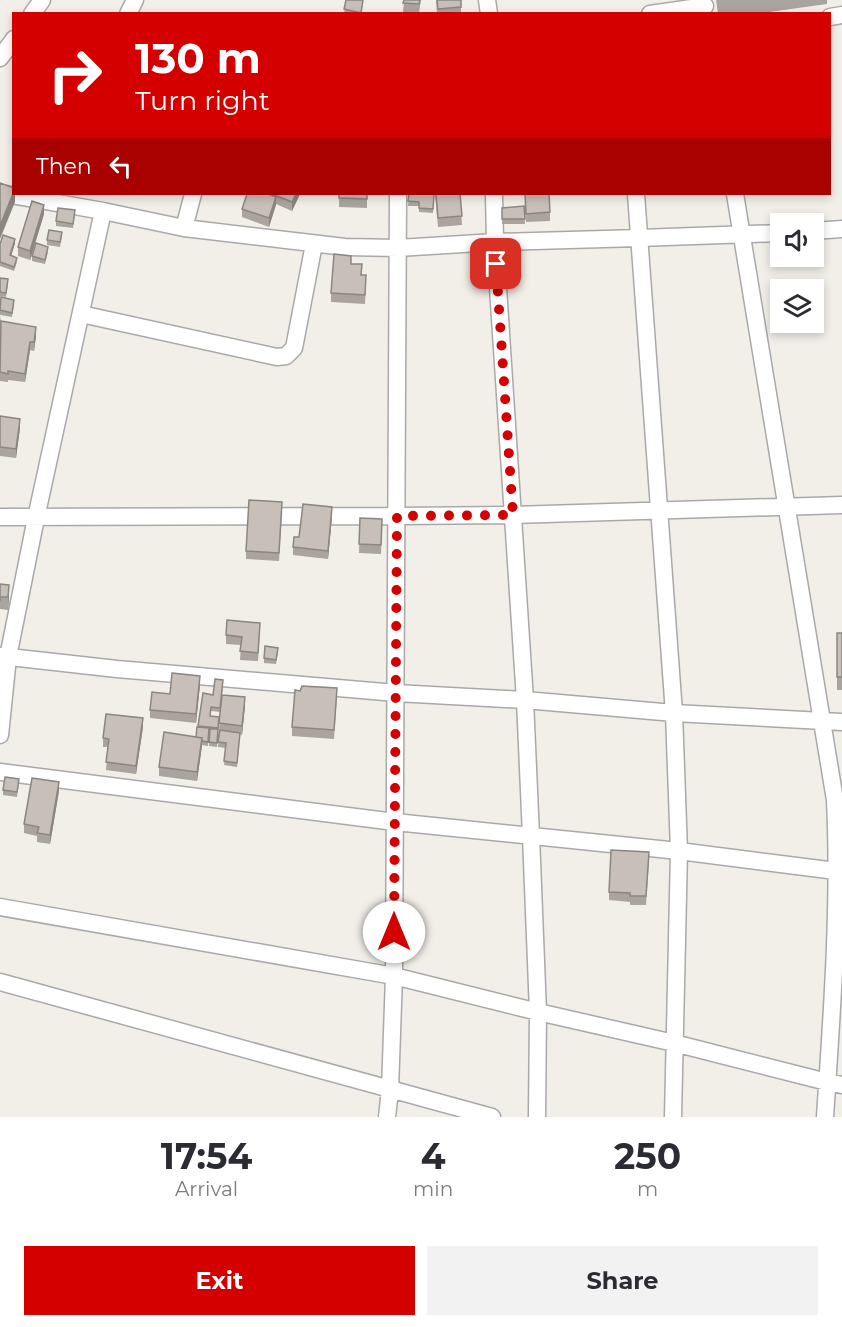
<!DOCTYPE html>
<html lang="en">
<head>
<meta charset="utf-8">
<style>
	:root { --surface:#fff; --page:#f2f2f3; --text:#2b2b33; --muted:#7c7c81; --accent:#d40000 }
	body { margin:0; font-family:Montserrat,sans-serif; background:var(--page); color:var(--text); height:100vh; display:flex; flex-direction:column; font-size:22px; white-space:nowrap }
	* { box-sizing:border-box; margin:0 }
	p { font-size:20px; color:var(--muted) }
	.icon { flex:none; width:33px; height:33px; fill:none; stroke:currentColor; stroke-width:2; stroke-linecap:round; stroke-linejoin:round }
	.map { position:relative; height:1117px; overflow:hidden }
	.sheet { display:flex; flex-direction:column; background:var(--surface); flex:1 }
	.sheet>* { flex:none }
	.hud { position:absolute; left:12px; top:12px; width:819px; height:183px; border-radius:0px; box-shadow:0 3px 9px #0003; background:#d40000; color:#fff; overflow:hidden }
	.fabs { position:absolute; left:770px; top:213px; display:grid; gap:12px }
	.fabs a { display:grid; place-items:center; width:54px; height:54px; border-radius:0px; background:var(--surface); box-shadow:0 3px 9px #0003; font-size:30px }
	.pin { position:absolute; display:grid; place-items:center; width:51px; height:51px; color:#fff; margin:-26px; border-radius:12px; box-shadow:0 3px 9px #0006 }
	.me { position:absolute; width:66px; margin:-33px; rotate:0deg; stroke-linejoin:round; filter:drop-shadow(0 0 4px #0008) }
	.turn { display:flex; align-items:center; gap:21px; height:126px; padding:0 24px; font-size:27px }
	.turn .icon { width:78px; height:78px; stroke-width:2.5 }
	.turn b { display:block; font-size:42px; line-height:51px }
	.then { display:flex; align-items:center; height:57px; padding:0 24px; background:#0003; gap:12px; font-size:22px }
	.eta { display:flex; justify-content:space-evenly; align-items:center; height:102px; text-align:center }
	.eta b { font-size:36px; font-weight:700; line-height:42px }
	.button { display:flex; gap:12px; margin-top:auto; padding:12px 24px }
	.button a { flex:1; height:69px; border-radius:0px; background:var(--accent); color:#fff; font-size:24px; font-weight:700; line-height:69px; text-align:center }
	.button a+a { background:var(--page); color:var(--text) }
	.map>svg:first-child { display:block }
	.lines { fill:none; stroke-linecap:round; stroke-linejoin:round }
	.street-casing { stroke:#a9a9a9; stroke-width:19 }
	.street { stroke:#fff; stroke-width:16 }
	.wall { fill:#aba49e }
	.shaded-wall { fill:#8b8681 }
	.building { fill:#c7bfb8; stroke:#8b8681; stroke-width:1.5 }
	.route { stroke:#d40000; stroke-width:10; stroke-dasharray:0 18 }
</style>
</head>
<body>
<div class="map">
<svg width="842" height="1117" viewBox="0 0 842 1117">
	<rect width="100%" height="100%" fill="#f2efe9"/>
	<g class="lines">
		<!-- street casing -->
		<g class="street-casing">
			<path id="street" d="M487,0L489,14
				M32,14L42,0
				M128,14L135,0
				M650,14L705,6
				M830,17L842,15
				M0,58L14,39
				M0,193L103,211L184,228L345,247L398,248L495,242L639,238L780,233
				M494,194L495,242L525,700L531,836L538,1012L537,1117
				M636,194L674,713L679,851L673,1117
				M735,194L835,800C840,906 832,1012 825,1117
				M184,228L193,194
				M813,231L842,229
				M81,314L277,357L286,356L294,348L314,244
				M0,517L397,516L513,515L842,505
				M0,656L117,669L396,693L525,700L674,713L842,722
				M0,735L8,657L36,518L103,211
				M0,772L395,822L679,851L836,871
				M0,907L394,976L538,1012L674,1043L827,1082L842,1085
				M0,982L492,1117
				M387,1117L390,1090L394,976L398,194"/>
		</g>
		<!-- street -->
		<use href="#street" class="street"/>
	</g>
	<!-- wall -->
	<path class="wall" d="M346,0L362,14H344Z
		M404,0H421L419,13L403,12Z
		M436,0H461V14H437Z
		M716,0H827V4L754,14H718Z
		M247,194H300L292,211L276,204L269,227L242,217V209Z
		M319,194H337V195H319Z
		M339,194H367V208L339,207Z
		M409,194H434L433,213L419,212V206H408Z
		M435,194H460L462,225L438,227Z
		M525,194L550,212V221L526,222Z
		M524,206L525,224H502V208Z
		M44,214L30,260L18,256V247Z
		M75,214L73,228L56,226V221Z
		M62,236L60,247L47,245V240Z
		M15,243L11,256L17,262L14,271L0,266V244Z
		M48,252L45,264L32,261V256Z
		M351,264L362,275L366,284L365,304L331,302V293Z
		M0,278L8,284L6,297L0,296Z
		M0,300L14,304L12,317L0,315Z
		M0,316L1,321L36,336L34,351L30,350L25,382L8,380V382L0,381Z
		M0,416L20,428L16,458L0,456Z
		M282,511L279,561L246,559V551Z
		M332,516L328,559L293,555V547Z
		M360,518L382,519L381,554L359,553Z
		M0,584L9,597L8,610L0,609V614Z
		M260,631L258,661L240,660L241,645L226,644V635Z
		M837,633H842V690H837Z
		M278,652L276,664L264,663V658Z
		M223,684L222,695L245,706L242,735L240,734L237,767L224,765L226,748L218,747L220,712L211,711L210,716L219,722L217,747L209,746L210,732L209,731L208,746L202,745L197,781L159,776V767L196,737L198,727L203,693L213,695Z
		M200,685L196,723L150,718V710L170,694Z
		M337,697L334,739L292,736V727Z
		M143,727L136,774L106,770L108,747H103V738Z
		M19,783L17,797L3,795V790Z
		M59,791L50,844L37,842V836L24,833V824Z
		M649,861L646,905H630V902L609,900V892Z"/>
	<!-- shaded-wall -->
	<path class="shaded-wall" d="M14,191V194H15V202L0,239V226Z
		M296,194H300L292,211V202Z
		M276,197V205L269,227V218Z
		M44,205V214L30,260V251Z
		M15,239V243L10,260V255Z
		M36,327V336L34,351V342Z
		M30,342V350L25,382V374Z
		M20,419V428L16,458V449Z
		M332,507V516L328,559V551Z
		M9,585V597L8,610V597Z
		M200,676V685L196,723V714Z
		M245,697V706L242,735V726Z
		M143,718V727L136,774V766Z
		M202,738V746L197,781V772Z
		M59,782V791L50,844V835Z"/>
	<!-- building -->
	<path class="building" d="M346,0H363L361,13L344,9Z
		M404,0H420L419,4L403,3Z
		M437,0H461V7L438,9Z
		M0,183L14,188V191L0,226Z
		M247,194H268L276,197L269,218L242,209Z
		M272,194H296L292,202Z
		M339,194H367V199L339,198Z
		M409,194H434L433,209L419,208V202L408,201Z
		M436,194H460L462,216L438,218Z
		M525,194H549L550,212L526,214Z
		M32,201L44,205L30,251L18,247Z
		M524,206L525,219H502V208Z
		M58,208L75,210L73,224L56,221Z
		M49,230L62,232L60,242L47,240Z
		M3,235L15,239L10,255L17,258L14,267L0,262V244Z
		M36,243L48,247L45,260L32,256Z
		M334,254L351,256V264H362L361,275H366L365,295L331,293Z
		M0,278L8,279L6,293L0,292Z
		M1,297L14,300L12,313L0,310Z
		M1,321L36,327L34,342H30L25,374L8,371V374L0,372Z
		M0,416L20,419L16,449L0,447Z
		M249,500L282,502L279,553L246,551Z
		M303,504L332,507L328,551L293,547L294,537H299Z
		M360,518L382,519L381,545L359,544Z
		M0,584L9,585L8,597H0V601Z
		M227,620L260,623L258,653L240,651L242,637L226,635Z
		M837,633H842V677H837Z
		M265,646L278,648L276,660L264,658Z
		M172,673L200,676L196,714L150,710L152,692L170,694Z
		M215,679L223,680L220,708L211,707L210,716L219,717L218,728L198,726L203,693L213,695Z
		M302,686L337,688L334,730L292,727L295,690L300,691Z
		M222,695L245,697L242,726L219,723Z
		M106,714L143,718L136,766L106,762L109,739L103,738Z
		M197,727L209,728L208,742L202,741V738L196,737Z
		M210,729H218L217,743L209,742Z
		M220,730L240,733L237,763L224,761L226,743L218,742Z
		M164,732L202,738L197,772L159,767Z
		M5,777L19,779L17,792L3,790Z
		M32,778L59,782L50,835L37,833L39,827L24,824Z
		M611,850L649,852L646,896H630V893L609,892Z"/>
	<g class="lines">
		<!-- route -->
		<path class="route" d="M394,932L397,516L513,515L496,264"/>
	</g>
</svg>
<div class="fabs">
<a><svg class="icon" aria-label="sound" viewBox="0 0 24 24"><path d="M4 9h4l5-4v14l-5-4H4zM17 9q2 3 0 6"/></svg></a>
<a><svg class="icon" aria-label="layers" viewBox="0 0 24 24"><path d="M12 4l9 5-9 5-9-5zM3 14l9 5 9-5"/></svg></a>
</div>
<div class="pin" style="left:496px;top:264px;background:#d93025"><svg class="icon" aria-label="arrive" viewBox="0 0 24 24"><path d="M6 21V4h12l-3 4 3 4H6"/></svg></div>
<svg class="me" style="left:394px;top:932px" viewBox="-20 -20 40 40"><circle r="19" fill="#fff"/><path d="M0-13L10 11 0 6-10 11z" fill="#d40000"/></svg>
<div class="hud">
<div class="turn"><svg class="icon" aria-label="right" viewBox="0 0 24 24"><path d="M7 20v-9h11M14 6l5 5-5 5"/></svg><div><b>130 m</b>Turn right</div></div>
<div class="then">Then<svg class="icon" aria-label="left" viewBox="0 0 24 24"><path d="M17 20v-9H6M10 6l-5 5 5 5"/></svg></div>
</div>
</div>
<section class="sheet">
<div class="eta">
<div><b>17:54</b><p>Arrival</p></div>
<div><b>4</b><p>min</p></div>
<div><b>250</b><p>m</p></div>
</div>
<div class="button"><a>Exit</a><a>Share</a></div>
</section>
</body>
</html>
